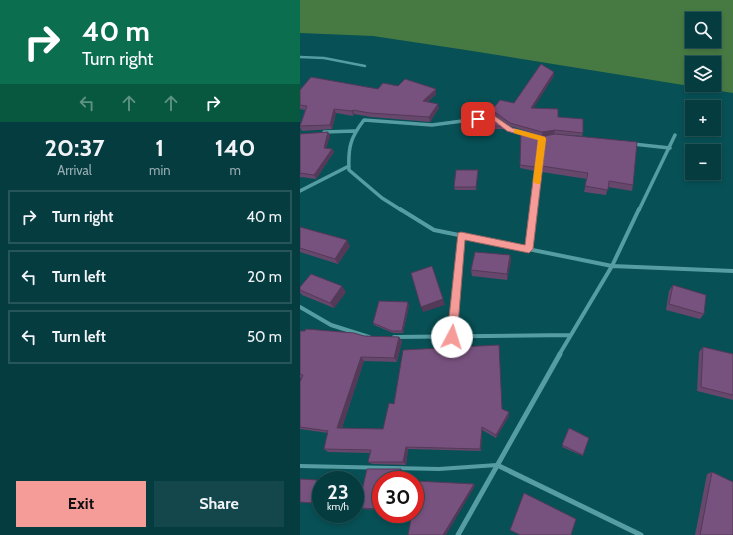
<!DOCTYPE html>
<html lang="en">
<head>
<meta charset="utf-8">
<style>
	:root { --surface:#053c40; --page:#13474b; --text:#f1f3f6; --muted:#97adb1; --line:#265659; --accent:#f59b98 }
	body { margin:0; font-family:Cabin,sans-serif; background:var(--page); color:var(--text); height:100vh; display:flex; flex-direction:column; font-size:15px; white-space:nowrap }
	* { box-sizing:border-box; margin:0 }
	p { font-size:13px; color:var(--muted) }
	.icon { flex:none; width:22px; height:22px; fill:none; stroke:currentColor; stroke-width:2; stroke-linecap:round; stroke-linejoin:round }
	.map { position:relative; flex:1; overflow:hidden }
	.side { display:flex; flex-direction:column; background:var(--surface); width:300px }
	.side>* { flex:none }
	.banner { background:#0b6e4f; color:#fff; overflow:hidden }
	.tools { position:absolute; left:385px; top:12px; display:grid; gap:8px }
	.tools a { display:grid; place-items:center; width:36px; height:36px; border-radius:0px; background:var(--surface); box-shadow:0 2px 6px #0003,0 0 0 1px var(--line); font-size:20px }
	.speed { position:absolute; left:12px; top:471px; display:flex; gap:8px; font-size:20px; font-weight:700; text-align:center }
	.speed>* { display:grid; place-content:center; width:52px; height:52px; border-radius:50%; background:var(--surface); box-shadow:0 2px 6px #0003,0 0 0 1px var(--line); line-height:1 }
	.speed small { font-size:10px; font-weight:400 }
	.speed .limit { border:6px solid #d22; background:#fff; color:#111 }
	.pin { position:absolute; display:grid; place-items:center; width:34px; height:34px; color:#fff; margin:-17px; border-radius:8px; box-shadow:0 2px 6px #0006 }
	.me { position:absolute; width:44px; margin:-22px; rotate:5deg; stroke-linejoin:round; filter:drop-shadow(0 0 3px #0008) }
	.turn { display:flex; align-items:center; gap:14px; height:84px; padding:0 16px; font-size:18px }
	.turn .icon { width:52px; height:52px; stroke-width:2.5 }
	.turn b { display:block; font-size:28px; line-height:34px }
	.lanes { display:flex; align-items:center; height:38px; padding:0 16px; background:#0003; justify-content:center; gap:20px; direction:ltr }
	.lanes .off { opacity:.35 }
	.eta { display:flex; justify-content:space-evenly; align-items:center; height:68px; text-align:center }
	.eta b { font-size:24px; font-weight:700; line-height:28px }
	.primary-button { display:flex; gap:8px; margin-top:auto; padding:8px 16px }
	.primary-button a { flex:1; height:46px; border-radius:0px; background:var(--accent); color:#111; font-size:16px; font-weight:700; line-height:46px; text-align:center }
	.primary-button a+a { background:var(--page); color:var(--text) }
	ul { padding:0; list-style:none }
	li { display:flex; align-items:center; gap:12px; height:54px; margin:0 8px 6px; padding:0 8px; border:2px solid var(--line); border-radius:0px }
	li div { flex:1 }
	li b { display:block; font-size:15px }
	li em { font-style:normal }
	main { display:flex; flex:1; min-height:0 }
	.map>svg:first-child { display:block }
	.water { fill:#477a42; fill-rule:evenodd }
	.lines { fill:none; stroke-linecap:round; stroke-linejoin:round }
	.service { stroke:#559da3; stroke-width:4 }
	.minor-far3 { stroke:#559da3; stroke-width:2.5 }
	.minor-far2 { stroke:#559da3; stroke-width:3.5 }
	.minor-far1 { stroke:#559da3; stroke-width:4 }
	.minor { stroke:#559da3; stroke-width:5 }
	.wall { fill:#67476c }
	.shaded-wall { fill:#543958 }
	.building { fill:#78527e; stroke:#543958 }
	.route { fill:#f59b98; stroke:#9f6563 }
	.slow { fill:#f59e0b }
</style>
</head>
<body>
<main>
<section class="side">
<div class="banner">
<div class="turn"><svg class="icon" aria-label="right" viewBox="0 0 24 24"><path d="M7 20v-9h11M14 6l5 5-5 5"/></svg><div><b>40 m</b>Turn right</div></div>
<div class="lanes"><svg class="icon off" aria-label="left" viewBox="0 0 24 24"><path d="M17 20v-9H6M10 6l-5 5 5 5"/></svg><svg class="icon off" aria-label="ahead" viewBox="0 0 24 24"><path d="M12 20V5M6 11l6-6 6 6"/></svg><svg class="icon off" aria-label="ahead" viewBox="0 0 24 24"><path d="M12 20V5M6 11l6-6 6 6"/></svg><svg class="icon" aria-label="right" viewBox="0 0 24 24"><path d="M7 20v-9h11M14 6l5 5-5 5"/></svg></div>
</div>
<div class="eta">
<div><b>20:37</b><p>Arrival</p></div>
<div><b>1</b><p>min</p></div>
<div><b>140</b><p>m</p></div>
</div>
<ul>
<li><svg class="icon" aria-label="right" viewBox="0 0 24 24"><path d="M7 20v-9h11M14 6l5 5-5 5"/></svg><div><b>Turn right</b></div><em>40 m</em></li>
<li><svg class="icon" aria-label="left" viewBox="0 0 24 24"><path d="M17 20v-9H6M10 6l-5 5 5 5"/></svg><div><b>Turn left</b></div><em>20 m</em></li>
<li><svg class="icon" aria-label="left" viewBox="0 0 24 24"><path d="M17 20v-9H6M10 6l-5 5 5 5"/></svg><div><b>Turn left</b></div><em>50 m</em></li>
</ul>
<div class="primary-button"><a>Exit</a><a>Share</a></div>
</section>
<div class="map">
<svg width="433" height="535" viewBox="0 0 433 535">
	<rect width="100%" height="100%" fill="#075055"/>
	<!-- water -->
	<path class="water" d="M0,0H433V93L166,50L73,36L0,33ZM392,19H414V41H392ZM392,63H414V85H392Z"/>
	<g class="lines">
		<!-- service -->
		<path class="service" d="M0,466L139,469L197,465"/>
		<!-- minor-far3 -->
		<path class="minor-far3" d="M0,57L24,58L65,66"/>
		<!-- minor-far2 -->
		<path class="minor-far2" d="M24,132L55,131
			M333,144L370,148
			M0,191L49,166
			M101,210L82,198L49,170C48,148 50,138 64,120L132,125L193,117L209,129L225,134
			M234,210L242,139L250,137
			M339,210L375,135"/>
		<!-- minor-far1 -->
		<path class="minor-far1" d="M100,209L134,230L312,266L433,271
			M229,249L234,209
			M0,307L31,325L69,337
			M94,337L270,335
			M152,337L161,236
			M259,355L312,266L339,209"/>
		<!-- minor -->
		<path class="minor" d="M197,465L341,535
			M158,535L260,354"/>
	</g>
	<!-- wall -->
	<path class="wall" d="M254,76L233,108L258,117L283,133L282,136L254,134L242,136L210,126L192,114V110L214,103Z
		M98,86L136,89V94L128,102L139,108L130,122L71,117L54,114L53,116L36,113L32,129L2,131L0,127L5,110L0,109V90L78,89Z
		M181,126H204V129H181Z
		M28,132L30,136L26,148L32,149L34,152L16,179L1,177L0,178V134Z
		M245,136L333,185L332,191L308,187L306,195L284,192L287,179L242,172Z
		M239,138L235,171L220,168V165Z
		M178,173L176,190H155L154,187Z
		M0,227L50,246L38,264L0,252Z
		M210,255L211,261L207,280L172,276L171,270Z
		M373,285L404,314L400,319L366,310L369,291Z
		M0,287L46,292L34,308L2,295L0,292Z
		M109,305L103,333H93L74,325L73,323Z
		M0,331L64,336L99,337L102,341L97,362L64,361L42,428L83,429L202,409L209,412V416L196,438L182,430L181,451L108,449L106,465L72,464L68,462L70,453L28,452L24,449L28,433L0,429V382L1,378H0Z
		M403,347L433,354V400L397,391L399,352Z
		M269,428L283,455V456L262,447Z
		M67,469H101L104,472L103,480H81V510L62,509L58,508Z
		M412,472L433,535H395L407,474Z"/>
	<!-- shaded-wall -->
	<path class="shaded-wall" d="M254,72V76L231,112V108Z
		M136,89V94L124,106L123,101Z
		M138,104L139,108L130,122L129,117Z
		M34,109L36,113L32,129L30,125Z
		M53,110L54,114L53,116L52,111Z
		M255,130L254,134L242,136V132Z
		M28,132L30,136L25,151L24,148Z
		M32,149L34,152L16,179L14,175Z
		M178,170V173L176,190V187Z
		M47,240L50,246L38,264L35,259Z
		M210,255L211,261L207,280V274Z
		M42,286L46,292L34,308L30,303Z
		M143,299L145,305L123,312L121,307Z
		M108,302L109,305L103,333L102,331Z
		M99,337L102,341L97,362L94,358Z
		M61,357L64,361L41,431L37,428Z
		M209,412V416L196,438V435Z
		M182,427V430L181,451L180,449Z
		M106,447L108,449L106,465L103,462Z
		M101,469L104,472L103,480H100Z
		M17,480L20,481L14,503H11Z
		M174,484L175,486L146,535H143Z"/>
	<!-- building -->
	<path class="building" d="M241,64L254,72L231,108L258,109V117L283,119V133L255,130L242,132L210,123L192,110L200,100L214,103Z
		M11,77L78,89L83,83L98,86L105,79L136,89L123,101L138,104L129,117L70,113L53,110L52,111L34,109L30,125L0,126L7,106L0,105V90Z
		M192,117L204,126H181L187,118Z
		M28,132L24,148L32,149L14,175L0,173V134Z
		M221,132L239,138L235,167L220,165Z
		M255,134L337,142L333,185L309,181L308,190L285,186L288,173L242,166L245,136Z
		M156,170H178L176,187H154Z
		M0,227L47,240L35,259L0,248Z
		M175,252L210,255L207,274L171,270Z
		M132,266L143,299L121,307L111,273Z
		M11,274L42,286L30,303L0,290V287Z
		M373,285L406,295L404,314L369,304Z
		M79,301L108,302L102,331H92L73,323Z
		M6,329L54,333L64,336L99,337L94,358L61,357L37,428L83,429L89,403L94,404L103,350L199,345L202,409L209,412L196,435L182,427L180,449L106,447L103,462H68L71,450L24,449L28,431L0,427V382L3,375L0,374V331H5Z
		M403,347L433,354V395L401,387Z
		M269,428L289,438L283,455L262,445Z
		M67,469H101L99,480H102H81V509L58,508Z
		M412,472L433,482V535H400Z
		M0,479L17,480L11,503L0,502Z
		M115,481L174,484L143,535H108L112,514H115Z
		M224,493L276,519L271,535H220L210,530Z"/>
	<!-- route -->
	<path class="route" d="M193,115L212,128L245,137L246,139L233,249L229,253L165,240L157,337L156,340L152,341L149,340L147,337L158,233L161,232L225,245L238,140L207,131L192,119L178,121L175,119L178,116Z"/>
	<!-- slow -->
	<path class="slow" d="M216,129L245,137L246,139L240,184H237L233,182L238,140L214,133V130Z"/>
</svg>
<div class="tools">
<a><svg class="icon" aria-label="search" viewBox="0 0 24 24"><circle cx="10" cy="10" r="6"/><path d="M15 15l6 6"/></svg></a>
<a><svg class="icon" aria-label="layers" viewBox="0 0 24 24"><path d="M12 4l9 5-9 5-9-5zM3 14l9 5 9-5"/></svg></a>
<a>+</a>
<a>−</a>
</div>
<div class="speed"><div>23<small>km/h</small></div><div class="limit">30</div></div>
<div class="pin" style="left:178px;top:119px;background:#d93025"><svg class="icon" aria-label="arrive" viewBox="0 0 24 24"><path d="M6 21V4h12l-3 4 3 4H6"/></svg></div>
<svg class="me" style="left:152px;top:337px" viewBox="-20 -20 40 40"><circle r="19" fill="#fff"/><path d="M0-13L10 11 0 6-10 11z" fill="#f59b98"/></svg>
</div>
</main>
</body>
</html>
